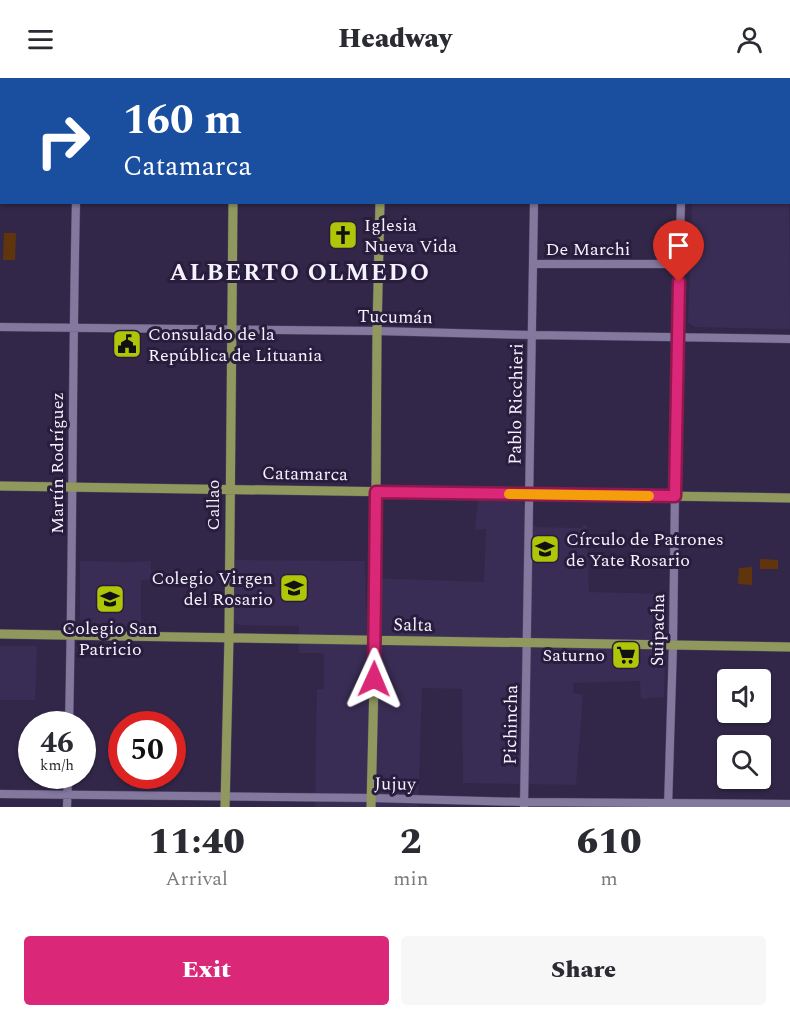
<!DOCTYPE html>
<html lang="en">
<head>
<meta charset="utf-8">
<style>
	:root { --surface:#fff; --page:#f7f7f7; --text:#2b2b33; --muted:#7c7c81; --accent:#db2777 }
	body { margin:0; font-family:Spectral,serif; background:var(--page); color:var(--text); height:100vh; display:flex; flex-direction:column; font-size:22px; white-space:nowrap }
	* { box-sizing:border-box; margin:0 }
	p { font-size:20px; color:var(--muted) }
	.icon { flex:none; width:33px; height:33px; fill:none; stroke:currentColor; stroke-width:2; stroke-linecap:round; stroke-linejoin:round }
	.map { position:relative; height:729px; overflow:hidden }
	.details { display:flex; flex-direction:column; background:var(--surface); flex:1 }
	.details>* { flex:none }
	.guide { position:absolute; left:0px; top:0px; width:790px; height:126px; box-shadow:0 2px 4px #0004; background:#1a4fa0; color:#fff; overflow:hidden }
	.tools { position:absolute; left:717px; top:591px; display:grid; gap:12px }
	.tools a { display:grid; place-items:center; width:54px; height:54px; border-radius:6px; background:var(--surface); box-shadow:0 2px 4px #0004; font-size:30px }
	.speed { position:absolute; left:18px; top:633px; display:flex; gap:12px; font-size:30px; font-weight:700; text-align:center }
	.speed>* { display:grid; place-content:center; width:78px; height:78px; border-radius:50%; background:var(--surface); box-shadow:0 2px 4px #0004; line-height:1 }
	.speed small { font-size:15px; font-weight:400 }
	.speed .limit { border:9px solid #d22; background:#fff; color:#111 }
	.pin { position:absolute; display:grid; place-items:center; width:51px; height:51px; color:#fff; margin:-62px -26px; border-radius:50% 50% 50% 0; rotate:-45deg; box-shadow:0 0 6px #0007 }
	.pin .icon { rotate:45deg }
	.me { position:absolute; width:66px; margin:-33px; rotate:1deg; stroke-linejoin:round; filter:drop-shadow(0 0 4px #0008) }
	.turn { display:flex; align-items:center; gap:21px; height:126px; padding:0 24px; font-size:27px }
	.turn .icon { width:78px; height:78px; stroke-width:2.5 }
	.turn b { display:block; font-size:42px; line-height:51px }
	.eta { display:flex; justify-content:space-evenly; align-items:center; height:102px; text-align:center }
	.eta b { font-size:36px; font-weight:800; line-height:42px }
	.button { display:flex; gap:12px; margin-top:auto; padding:12px 24px }
	.button a { flex:1; height:69px; border-radius:6px; background:var(--accent); color:#fff; font-size:24px; font-weight:800; line-height:69px; text-align:center }
	.button a+a { background:var(--page); color:var(--text) }
	header { display:flex; justify-content:space-between; align-items:center; height:78px; padding:0 24px; background:var(--surface); font-size:27px; font-weight:800 }
	.map>svg:first-child { display:block }
	.built { fill:#3a2d55 }
	.grass { fill:#60350e }
	.park { fill:url(#park-tufts) }
	.lines { fill:none; stroke-linecap:round; stroke-linejoin:round }
	.minor-casing { stroke:#4f455f; stroke-width:9 }
	.major-casing { stroke:#4f455f; stroke-width:10 }
	.minor { stroke:#83789e; stroke-width:8 }
	.major { stroke:#91985e; stroke-width:9 }
	.route-casing { stroke:#8e194d; stroke-width:15 }
	.route { stroke:#db2777; stroke-width:10 }
	.slow { stroke:#f59e0b; stroke-width:10 }
	.labels { text-anchor:middle; dominant-baseline:central; stroke-width:6; stroke-linejoin:round; paint-order:stroke }
	.poi-label { font-size:18px; fill:#f5f2ff; stroke:#281d3d; text-anchor:start }
	.street-label { font-size:18px; fill:#f5f2ff; stroke:#281d3d }
	.district-label { font-size:24px; font-weight:bold; letter-spacing:1.5px; fill:#f5f2ff; stroke:#281d3d }
</style>
</head>
<body>
<header><svg class="icon" aria-label="menu" viewBox="0 0 24 24"><path d="M4 6h16M4 12h16M4 18h16"/></svg>Headway<svg class="icon" aria-label="person" viewBox="0 0 24 24"><circle cx="12" cy="8" r="4"/><path d="M4 21q1-7 8-7t8 7"/></svg></header>
<div class="map">
<svg width="790" height="729" viewBox="0 0 790 729">
	<defs>
		<pattern id="park-tufts" width="24" height="20" patternUnits="userSpaceOnUse" patternTransform="scale(1.5)"><rect width="24" height="20" fill="#60350e"/><path d="M3 7l-1-3M5 7V3M7 7l1-3M15 17l-1-3M17 17v-4M19 17l1-3" fill="none" stroke="#775332"/></pattern>
	</defs>
	<rect width="100%" height="100%" fill="#322748"/>
	<!-- built -->
	<path class="built" d="M789,118L790,251L694,249L688,244L692,125L789,124Z
		M478,422H521L535,449L581,450L587,446L589,514L667,516L664,619L641,621L640,603L573,605V615L583,617L576,707L463,705L462,611L422,610L418,729H315L317,611H324V575H299V548L240,547L233,544L234,482L365,483L366,542L368,500L484,504L486,451L475,452Z
		M80,483L133,484L151,483V502H141V549L93,548L80,541Z
		M0,568H37L35,622H0Z"/>
	<!-- grass -->
	<path class="grass" d="M4,155H16L15,182H3Z
		M760,481L778,482V491H760Z
		M752,489V507L738,506L739,490Z"/>
	<!-- park -->
	<path class="park" d="M684,0H790V109L789,2H684Z"/>
	<g class="lines">
		<!-- minor casing -->
		<g class="minor-casing">
			<path id="minor" d="M79,2V0
				M536,2V0
				M684,2V0
				M0,97H2
				M789,108L790,109
				M533,186H679
				M0,249L377,253L532,257L790,261
				M69,646C73,473 72,298 76,124
				M0,716L371,720L524,724L790,726
				M67,729L68,698
				M524,729L534,124
				M668,729L673,567L677,259L681,124"/>
		</g>
		<!-- major casing -->
		<g class="major-casing">
			<path id="major" d="M236,2V0
				M383,2V0
				M0,408L790,420
				M0,556L790,569
				M225,729L229,560L233,124
				M371,729L375,562L377,253L380,124"/>
		</g>
		<!-- minor -->
		<use href="#minor" class="minor"/>
		<!-- major -->
		<use href="#major" class="major"/>
	</g>
	<g class="lines">
		<!-- route casing -->
		<g class="route-casing">
			<path id="route" d="M374,601L376,414L675,418L679,204"/>
		</g>
		<!-- route -->
		<use href="#route" class="route"/>
		<!-- slow -->
		<path class="slow" d="M509,416L649,418"/>
	</g>
	<!-- icons -->
	<defs>
		<g id="church-square" transform="scale(1.5)"><rect x="-9" y="-9" width="18" height="18" rx="4" fill="#aec508" stroke="#281d3d"/><path d="M-1.2-6h2.4v3.5h3.3v2.4h-3.3V6h-2.4V-.1h-3.3v-2.4h3.3Z" fill="#111"/></g>
		<g id="civic-square" transform="scale(1.5)"><rect x="-9" y="-9" width="18" height="18" rx="4" fill="#aec508" stroke="#281d3d"/><path d="M-.6-6.5H3V-4.5H.6V-3L4-1V1h2V6H-6V1h2V-1L-.6-3ZM-1.2 2.5V6h2.4V2.5Z" fill="#111"/></g>
		<g id="university-square" transform="scale(1.5)"><rect x="-9" y="-9" width="18" height="18" rx="4" fill="#aec508" stroke="#281d3d"/><path d="M0-5L7-2L0 1L-7-2ZM-4 1L0 2.5L4 1V4Q0 6-4 4Z" fill="#111"/></g>
		<g id="school-square" transform="scale(1.5)"><rect x="-9" y="-9" width="18" height="18" rx="4" fill="#aec508" stroke="#281d3d"/><path d="M0-5L7-2L0 1L-7-2ZM-4 1L0 2.5L4 1V4Q0 6-4 4Z" fill="#111"/></g>
		<g id="supermarket-square" transform="scale(1.5)"><rect x="-9" y="-9" width="18" height="18" rx="4" fill="#aec508" stroke="#281d3d"/><path d="M-6-5.5h2.5l.6 2H6L4.5 2H-2.5L-4.4-4H-6ZM-1.5 3.2a1.3 1.3 0 1 0 .1 0ZM3 3.2a1.3 1.3 0 1 0 .1 0Z" fill="#111"/></g>
	</defs>
	<g fill-rule="evenodd">
		<use href="#church-square" x="343" y="157"/>
		<use href="#civic-square" x="127" y="266"/>
		<use href="#university-square" x="545" y="471"/>
		<use href="#university-square" x="294" y="510"/>
		<use href="#school-square" x="110" y="521"/>
		<use href="#supermarket-square" x="626" y="577"/>
	</g>
	<g class="labels">
		<!-- poi labels -->
		<g class="poi-label">
			<text x="364" y="147">Iglesia<tspan x="364" dy="21">Nueva Vida</tspan></text>
			<text x="148" y="256">Consulado de la<tspan x="148" dy="21">República de Lituania</tspan></text>
			<text x="566" y="461">Círculo de Patrones<tspan x="566" dy="21">de Yate Rosario</tspan></text>
			<text x="273" y="500" text-anchor="end">Colegio Virgen<tspan x="273" dy="21">del Rosario</tspan></text>
			<text x="110" y="550" text-anchor="middle">Colegio San<tspan x="110" dy="21">Patricio</tspan></text>
			<text x="605" y="577" text-anchor="end">Saturno</text>
		</g>
		<!-- street labels -->
		<g class="street-label">
			<text x="588" y="171">De Marchi</text>
			<text transform="translate(395 239) rotate(1)">Tucumán</text>
			<text transform="translate(516 326) rotate(-89)">Pablo Ricchieri</text>
			<text transform="translate(57 385) rotate(-90)">Martín Rodríguez</text>
			<text transform="translate(305 396) rotate(1)">Catamarca</text>
			<text transform="translate(213 427) rotate(-90)">Callao</text>
			<text transform="translate(413 547) rotate(1)">Salta</text>
			<text transform="translate(658 552) rotate(-89)">Suipacha</text>
			<text transform="translate(511 647) rotate(-89)">Pichincha</text>
			<text transform="translate(395 706) rotate(1)">Jujuy</text>
		</g>
		<!-- district labels -->
		<g class="district-label">
			<text x="300" y="195">ALBERTO OLMEDO</text>
		</g>
	</g>
</svg>
<div class="tools">
<a><svg class="icon" aria-label="sound" viewBox="0 0 24 24"><path d="M4 9h4l5-4v14l-5-4H4zM17 9q2 3 0 6"/></svg></a>
<a><svg class="icon" aria-label="search" viewBox="0 0 24 24"><circle cx="10" cy="10" r="6"/><path d="M15 15l6 6"/></svg></a>
</div>
<div class="speed"><div>46<small>km/h</small></div><div class="limit">50</div></div>
<div class="pin" style="left:679px;top:204px;background:#d93025"><svg class="icon" aria-label="arrive" viewBox="0 0 24 24"><path d="M6 21V4h12l-3 4 3 4H6"/></svg></div>
<svg class="me" style="left:374px;top:601px" viewBox="-20 -20 40 40"><path d="M0-17L14 15 0 8-14 15z" fill="#db2777" stroke="#fff" stroke-width="4"/></svg>
<div class="guide">
<div class="turn"><svg class="icon" aria-label="right" viewBox="0 0 24 24"><path d="M7 20v-9h11M14 6l5 5-5 5"/></svg><div><b>160 m</b>Catamarca</div></div>
</div>
</div>
<section class="details">
<div class="eta">
<div><b>11:40</b><p>Arrival</p></div>
<div><b>2</b><p>min</p></div>
<div><b>610</b><p>m</p></div>
</div>
<div class="button"><a>Exit</a><a>Share</a></div>
</section>
</body>
</html>
